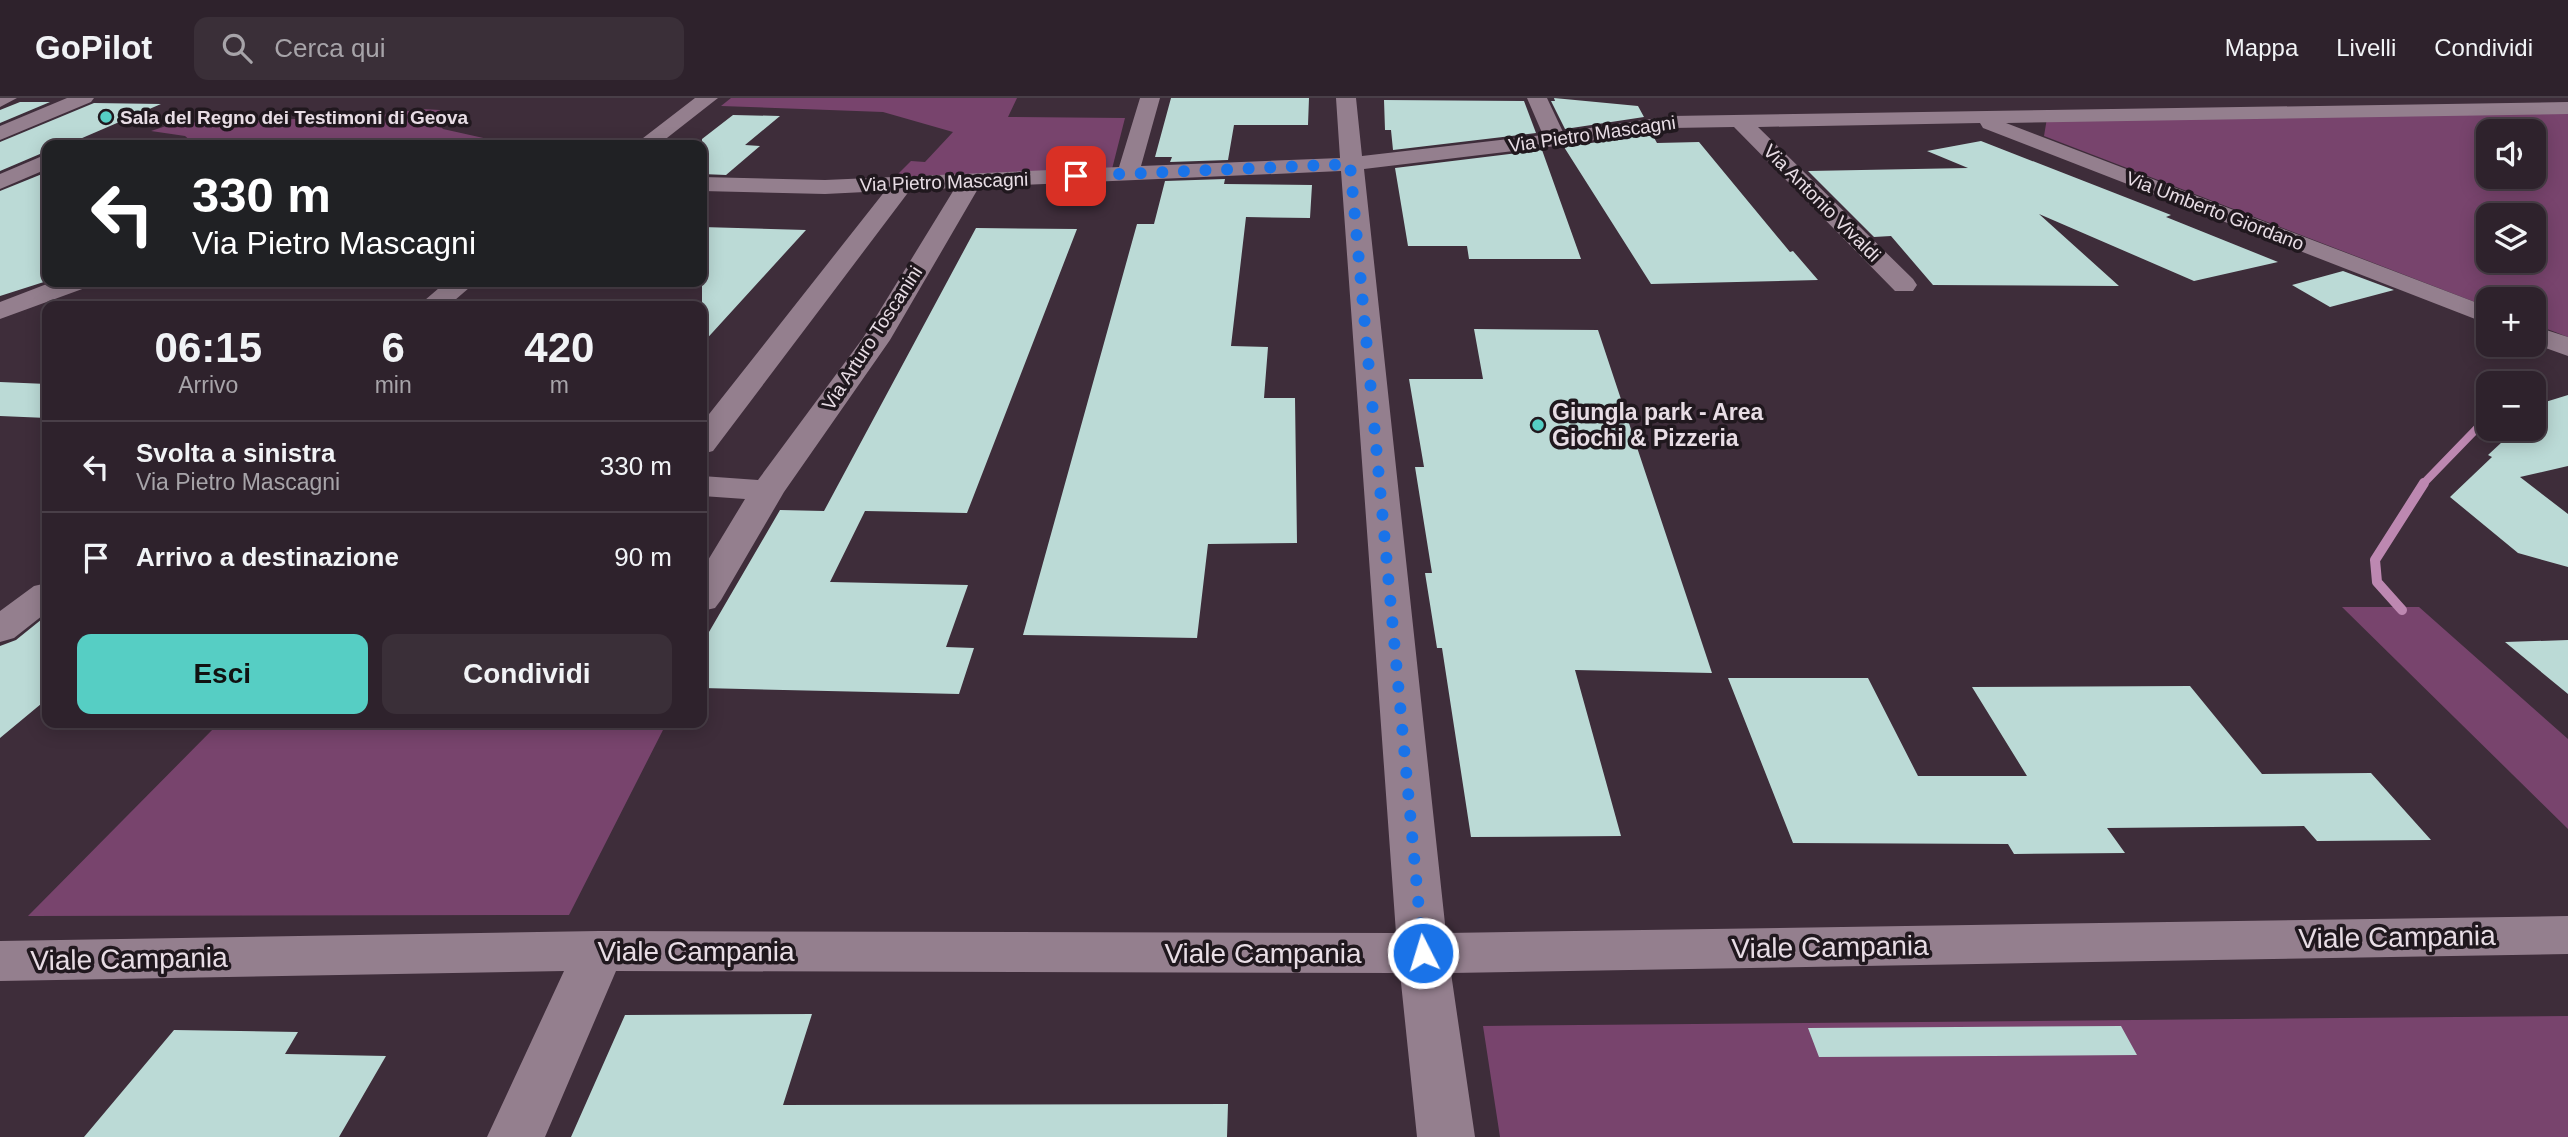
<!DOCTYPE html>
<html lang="it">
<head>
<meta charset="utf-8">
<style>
	:root { --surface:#2e222c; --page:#3a2f38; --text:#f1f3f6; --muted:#a7a4a9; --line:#493f48; --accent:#56cec4 }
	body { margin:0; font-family:Helvetica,sans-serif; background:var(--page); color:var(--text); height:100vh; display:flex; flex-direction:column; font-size:26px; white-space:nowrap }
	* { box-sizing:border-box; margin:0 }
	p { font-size:23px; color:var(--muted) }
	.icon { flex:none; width:38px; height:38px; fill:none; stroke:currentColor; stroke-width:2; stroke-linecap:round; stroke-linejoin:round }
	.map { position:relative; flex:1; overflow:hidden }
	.side { position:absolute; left:42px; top:203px; width:665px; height:427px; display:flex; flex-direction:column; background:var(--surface); border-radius:14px; box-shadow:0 4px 18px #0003,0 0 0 2px var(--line) }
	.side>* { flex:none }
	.hud { position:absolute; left:42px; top:42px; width:665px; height:147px; border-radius:14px; box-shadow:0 4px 18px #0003,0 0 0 2px var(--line); background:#202124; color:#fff; overflow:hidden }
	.buttons { position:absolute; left:2476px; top:21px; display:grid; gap:14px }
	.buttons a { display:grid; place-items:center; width:70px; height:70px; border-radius:14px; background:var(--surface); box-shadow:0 4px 18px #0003,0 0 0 2px var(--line); font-size:35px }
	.pin { position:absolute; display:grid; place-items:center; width:60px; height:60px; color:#fff; margin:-30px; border-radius:14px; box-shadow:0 4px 10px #0006 }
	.me { position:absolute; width:77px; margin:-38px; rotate:355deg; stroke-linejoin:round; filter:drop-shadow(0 0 5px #0008) }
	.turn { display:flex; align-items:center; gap:24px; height:147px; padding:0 35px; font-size:32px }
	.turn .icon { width:91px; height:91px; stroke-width:2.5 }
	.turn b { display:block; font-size:49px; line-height:60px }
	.eta { display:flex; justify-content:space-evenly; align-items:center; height:119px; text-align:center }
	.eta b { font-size:42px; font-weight:600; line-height:49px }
	.cta { display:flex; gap:14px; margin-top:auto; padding:14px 35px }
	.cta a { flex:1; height:80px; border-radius:14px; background:var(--accent); color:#111; font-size:28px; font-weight:600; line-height:80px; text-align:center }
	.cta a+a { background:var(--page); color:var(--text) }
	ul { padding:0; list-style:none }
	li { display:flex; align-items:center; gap:21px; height:91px; padding:0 35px; border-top:2px solid var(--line) }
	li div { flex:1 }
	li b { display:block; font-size:26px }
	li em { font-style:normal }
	header { display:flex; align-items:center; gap:42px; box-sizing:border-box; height:98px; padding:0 35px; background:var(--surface); border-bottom:2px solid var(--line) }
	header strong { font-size:33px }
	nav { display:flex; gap:38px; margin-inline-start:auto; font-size:24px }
	.search { width:490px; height:63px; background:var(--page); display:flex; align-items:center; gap:18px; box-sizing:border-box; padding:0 24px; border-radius:14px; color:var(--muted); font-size:26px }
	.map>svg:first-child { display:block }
	.green { fill:#78446d; fill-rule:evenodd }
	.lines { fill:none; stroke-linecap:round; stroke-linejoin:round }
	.stream-far1 { stroke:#bd88b1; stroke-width:8 }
	.stream { stroke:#bd88b1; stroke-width:10 }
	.building { fill:#bbdad6 }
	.minor { fill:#947f8e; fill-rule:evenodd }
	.route { stroke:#1a73e8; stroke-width:12; stroke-dasharray:0 21.6 }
	.poi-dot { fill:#56cec4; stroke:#20181e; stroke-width:2.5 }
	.labels { text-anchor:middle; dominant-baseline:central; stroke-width:7; stroke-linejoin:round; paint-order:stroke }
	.far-poi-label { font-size:19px; font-weight:bold; fill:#e8dde5; stroke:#20181e; text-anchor:start }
	.far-street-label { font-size:19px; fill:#e8dde5; stroke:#20181e }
	.poi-label { font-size:23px; font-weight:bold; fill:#e8dde5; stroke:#20181e; text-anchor:start }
	.near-street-label { font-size:28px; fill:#e8dde5; stroke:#20181e }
</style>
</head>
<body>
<header>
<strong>GoPilot</strong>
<div class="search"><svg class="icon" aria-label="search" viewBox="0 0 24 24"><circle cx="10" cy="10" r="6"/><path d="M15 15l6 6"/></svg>Cerca qui</div>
<nav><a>Mappa</a><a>Livelli</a><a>Condividi</a></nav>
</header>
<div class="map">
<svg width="2568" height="1039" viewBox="0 0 2568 1039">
	<rect width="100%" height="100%" fill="#3e2d3a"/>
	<!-- green -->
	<path class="green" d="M731,0H1017L1008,19L1125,20L1112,71L895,79L911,63L925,64L953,34L883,14L721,8Z
		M421,11L440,12L443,18L438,25L443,31L497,43L496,47H187L191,43L185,38L151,33L172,26L201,24L295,21L338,24Z
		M2568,15V239L2534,226V201H2488V209L2044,38L2047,20ZM2488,33H2534V79H2488ZM2488,117H2534V163H2488Z
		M2342,509H2419L2568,641V731Z
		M219,625H476L663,632L569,817L28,818Z
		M2568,918V1039H1500L1483,928Z"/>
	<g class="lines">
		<!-- stream-far1 -->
		<path class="stream-far1" d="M2423,386L2487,320"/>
		<!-- stream -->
		<path class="stream" d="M2402,512L2377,484L2375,462L2424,385"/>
	</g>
	<!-- building -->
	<path class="building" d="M1171,0H1309L1308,27H1234L1228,62L1170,64L1172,59H1155Z
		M1554,0L1638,8L1644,19L1565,31L1551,3H1555Z
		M1384,2L1524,3L1536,35L1393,52L1391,32H1385Z
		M20,4H50L0,25V12Z
		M94,5L161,6L66,47H47V53L0,73V44Z
		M733,17L780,18L745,47L760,48L726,77L702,76V41Z
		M1652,36L1657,45L1699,44L1790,154L1793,153L1818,182L1651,186L1564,49Z
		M1981,43L2171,117L2166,119L2278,164L2194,183L2039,116L2119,188L1933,187L1891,138L1874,139L1808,73L1968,70L1927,53Z
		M1542,52L1581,161H1469L1467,148H1408L1395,70Z
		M47,74V183L0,198V93Z
		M1225,81L1224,86L1312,87L1310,120L1246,119L1231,248L1268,249L1264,300H1295L1297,445L1208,446L1197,540L1023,537L1137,126H1154L1165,83Z
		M702,129L806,132L702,246Z
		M976,130L1077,131L967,415L865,413L830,484L968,487L946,549L974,550L959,596L702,590V546L780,412L824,413Z
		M2343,173L2394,192L2330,209L2292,187Z
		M1474,231L1598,232L1712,575L1575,572L1621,738L1471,739L1442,550H1437L1425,475H1432L1415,369H1424L1409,281H1483Z
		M0,284L47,286V320L0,318Z
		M2568,297V368L2520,379L2568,416V469L2518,455L2450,399L2492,359L2488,357L2516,331H2534V313L2542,305Z
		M47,517V601L0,640V548L16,542Z
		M2568,542V596L2505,544Z
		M1728,580H1868L1918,678H2027L1972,589L2190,588L2262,676L2371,675L2431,742L2317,743L2304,728L2107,730L2125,755L2014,756L2008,746L1793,745Z
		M812,916L783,1007L1228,1006L1227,1039H571L625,917Z
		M2121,928L2137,957L1819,959L1808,930Z
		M174,932L298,934L285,956L386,958L339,1039H84Z"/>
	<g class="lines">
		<!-- minor -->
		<path class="minor" d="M0,0H17L0,9Z
			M67,0H94L91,4L0,42V28Z
			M695,0H718L658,47H634Z
			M1140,0H1160L1141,68L1340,60L1336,0H1356L1362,58L1543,37L1527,0H1547L1563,34L1671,18L2568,4V16L2006,25L2488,209V226L1983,30L1980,25L1758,29L1913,181L1917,187L1913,193H1895L1734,29L1671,30L1556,48L1364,71L1446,835L2568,818V856L1451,875L1475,1039H1417L1400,875L616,873L545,1039H487L564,873L0,883V843L599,833L1396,835L1341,73L979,89L890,242L784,394L721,502L715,510L702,513V472L745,401L702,398V378L758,382L863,240L955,90L910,92L713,353L702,356V325L885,93L825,96L702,93V79L825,82L1119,69Z
			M47,56V71L0,91V76Z
			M52,184H89L85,190L0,221V204Z
			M446,184H476L448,208H418Z
			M2534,228L2568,239V258L2534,246Z
			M47,485V514L14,540L0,544V513L34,488Z"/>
	</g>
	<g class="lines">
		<!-- route -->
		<path class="route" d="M1076,78L1350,66L1423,855"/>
	</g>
	<!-- markers -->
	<g class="poi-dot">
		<circle cx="106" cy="19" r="7"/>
		<circle cx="1538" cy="327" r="7"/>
	</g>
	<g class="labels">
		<!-- far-poi labels -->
		<g class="far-poi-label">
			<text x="120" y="19">Sala del Regno dei Testimoni di Geova</text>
		</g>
		<!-- far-street labels -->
		<g class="far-street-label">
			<text transform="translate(1592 36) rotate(-8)">Via Pietro Mascagni</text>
			<text transform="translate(944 84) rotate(-2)">Via Pietro Mascagni</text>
			<text transform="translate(1822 105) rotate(45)">Via Antonio Vivaldi</text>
			<text transform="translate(2215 113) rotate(21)">Via Umberto Giordano</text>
			<text transform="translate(872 240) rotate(-57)">Via Arturo Toscanini</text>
		</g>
		<!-- poi labels -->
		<g class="poi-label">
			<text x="1552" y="314">Giungla park - Area<tspan x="1552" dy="26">Giochi &amp; Pizzeria</tspan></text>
		</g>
		<!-- near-street labels -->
		<g class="near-street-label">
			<text transform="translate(2397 839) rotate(-1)">Viale Campania</text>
			<text transform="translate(1830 849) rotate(-1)">Viale Campania</text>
			<text x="696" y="853">Viale Campania</text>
			<text x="1263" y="855">Viale Campania</text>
			<text transform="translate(129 861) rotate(-1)">Viale Campania</text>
		</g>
	</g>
</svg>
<div class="buttons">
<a><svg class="icon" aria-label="sound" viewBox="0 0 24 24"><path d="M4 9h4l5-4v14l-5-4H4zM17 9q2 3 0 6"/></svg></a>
<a><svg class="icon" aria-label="layers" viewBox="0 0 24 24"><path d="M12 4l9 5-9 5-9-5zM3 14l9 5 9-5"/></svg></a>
<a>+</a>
<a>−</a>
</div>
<div class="pin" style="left:1076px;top:78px;background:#d93025"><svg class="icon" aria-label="arrive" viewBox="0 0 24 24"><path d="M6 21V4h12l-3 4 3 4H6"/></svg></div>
<svg class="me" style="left:1423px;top:855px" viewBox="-20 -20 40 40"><circle r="17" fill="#1a73e8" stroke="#fff" stroke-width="3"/><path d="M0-11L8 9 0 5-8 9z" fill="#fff"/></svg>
<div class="hud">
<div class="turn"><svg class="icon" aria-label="left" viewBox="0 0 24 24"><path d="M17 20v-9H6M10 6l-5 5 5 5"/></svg><div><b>330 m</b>Via Pietro Mascagni</div></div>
</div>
<section class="side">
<div class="eta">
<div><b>06:15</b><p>Arrivo</p></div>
<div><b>6</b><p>min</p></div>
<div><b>420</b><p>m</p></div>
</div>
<ul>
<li><svg class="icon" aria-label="left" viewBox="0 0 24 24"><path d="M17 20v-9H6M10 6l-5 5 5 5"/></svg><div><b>Svolta a sinistra</b><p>Via Pietro Mascagni</p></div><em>330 m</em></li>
<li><svg class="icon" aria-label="arrive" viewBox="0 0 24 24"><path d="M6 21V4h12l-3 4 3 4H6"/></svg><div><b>Arrivo a destinazione</b></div><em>90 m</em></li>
</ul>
<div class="cta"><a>Esci</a><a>Condividi</a></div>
</section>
</div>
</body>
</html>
